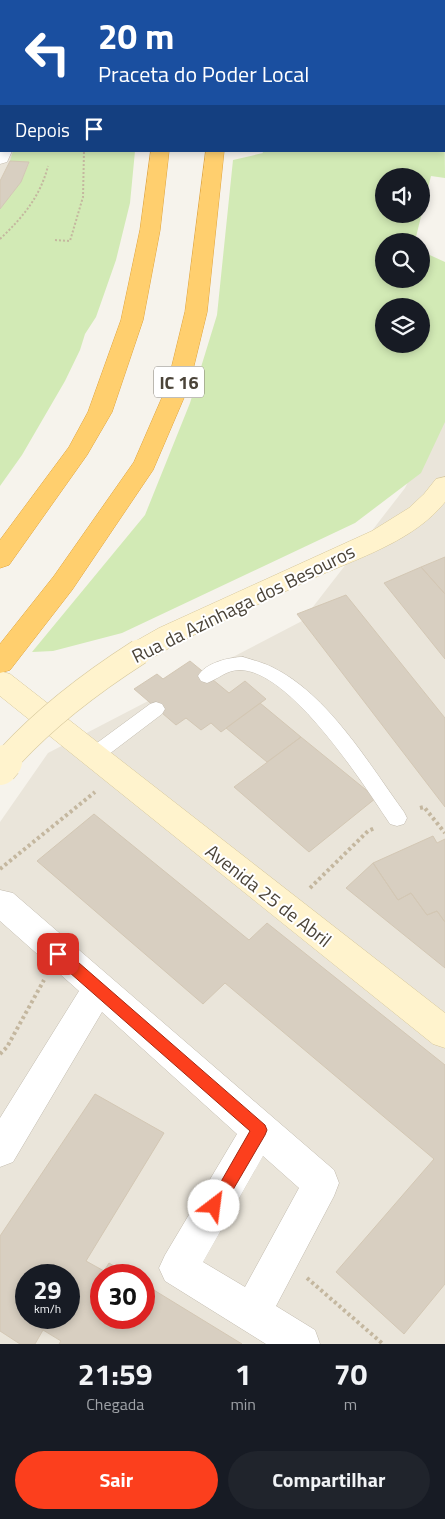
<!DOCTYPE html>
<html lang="pt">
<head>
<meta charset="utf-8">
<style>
	:root { --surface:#171b24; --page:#20242c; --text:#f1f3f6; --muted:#9ea1a6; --accent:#fc3f1d }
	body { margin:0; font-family:"Titillium Web",sans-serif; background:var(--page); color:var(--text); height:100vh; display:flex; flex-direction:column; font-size:19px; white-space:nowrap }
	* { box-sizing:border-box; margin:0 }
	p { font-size:16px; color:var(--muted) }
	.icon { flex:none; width:28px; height:28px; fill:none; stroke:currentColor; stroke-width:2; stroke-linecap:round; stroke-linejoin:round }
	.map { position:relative; height:1344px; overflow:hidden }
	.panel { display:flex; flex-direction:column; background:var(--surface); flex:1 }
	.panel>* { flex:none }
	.banner { position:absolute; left:0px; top:0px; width:445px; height:152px; box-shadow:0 2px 8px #0003; background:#1a4fa0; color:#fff; overflow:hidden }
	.buttons { position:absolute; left:375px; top:168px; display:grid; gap:10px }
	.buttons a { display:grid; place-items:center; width:55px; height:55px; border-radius:50%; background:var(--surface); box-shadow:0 2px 8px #0003; font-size:25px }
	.speed { position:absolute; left:15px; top:1264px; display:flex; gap:10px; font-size:25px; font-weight:700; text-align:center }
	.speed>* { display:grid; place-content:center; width:65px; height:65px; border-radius:50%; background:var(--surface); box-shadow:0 2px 8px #0003; line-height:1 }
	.speed small { font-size:12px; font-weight:400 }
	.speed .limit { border:8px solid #d22; background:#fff; color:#111 }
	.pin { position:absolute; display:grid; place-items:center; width:42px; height:42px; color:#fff; margin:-21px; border-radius:10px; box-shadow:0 2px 8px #0006 }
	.me { position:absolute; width:55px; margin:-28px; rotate:30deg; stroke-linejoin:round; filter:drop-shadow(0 0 4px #0008) }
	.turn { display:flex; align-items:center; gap:18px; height:105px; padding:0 15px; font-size:22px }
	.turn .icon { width:65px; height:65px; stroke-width:2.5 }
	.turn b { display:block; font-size:35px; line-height:42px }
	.then { display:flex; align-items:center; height:48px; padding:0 15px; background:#0003; gap:10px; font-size:19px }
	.eta { display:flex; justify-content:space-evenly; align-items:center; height:85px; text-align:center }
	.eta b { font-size:30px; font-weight:700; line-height:35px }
	.action { display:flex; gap:10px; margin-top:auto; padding:10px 15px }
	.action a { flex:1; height:58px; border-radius:30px; background:var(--accent); color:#fff; font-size:20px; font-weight:700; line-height:58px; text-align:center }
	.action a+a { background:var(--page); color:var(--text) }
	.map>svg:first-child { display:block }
	.residential { fill:#eae5da; fill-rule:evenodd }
	.green { fill:#d2eab5; fill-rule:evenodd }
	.building { fill:#d8cfc1; stroke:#d3c7b4; fill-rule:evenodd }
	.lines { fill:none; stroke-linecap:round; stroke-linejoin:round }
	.lane-casing { stroke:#c2bbae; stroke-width:1 }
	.street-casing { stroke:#c2bbae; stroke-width:1 }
	.secondary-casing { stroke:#d6c79b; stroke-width:1 }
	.highway-casing { stroke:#e0a43c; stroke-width:1 }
	.path-far1 { stroke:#c4b79f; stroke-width:2; stroke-dasharray:2 2; stroke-linecap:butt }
	.path { stroke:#c4b79f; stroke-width:4; stroke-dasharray:3 3; stroke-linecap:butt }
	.lane { fill:#fff; fill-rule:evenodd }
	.street { fill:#fff; fill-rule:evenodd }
	.secondary { fill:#fff3cd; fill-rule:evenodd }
	.highway { fill:#ffcf6e; fill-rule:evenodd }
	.secondary-bridge-far1-casing { stroke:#d6c79b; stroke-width:26; stroke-linecap:butt }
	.secondary-bridge-casing { stroke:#d6c79b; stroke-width:35; stroke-linecap:butt }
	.secondary-bridge-far1 { stroke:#fff3cd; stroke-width:25 }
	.secondary-bridge { stroke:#fff3cd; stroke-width:34 }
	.route { fill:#fc3f1d; stroke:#a42913 }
	.labels { text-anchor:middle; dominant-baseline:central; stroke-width:4; stroke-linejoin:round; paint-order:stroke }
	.shield { fill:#fff; stroke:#817c74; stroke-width:1 }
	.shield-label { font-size:18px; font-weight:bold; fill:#4b4439 }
	.street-label { font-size:19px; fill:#4b4439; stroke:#fff }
</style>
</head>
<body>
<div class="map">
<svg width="445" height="1344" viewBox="0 0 445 1344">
	<rect width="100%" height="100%" fill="#f6f3ec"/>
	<!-- residential -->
	<path class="residential" d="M0,0H104L1,1V151H33L22,183L0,210Z
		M445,405V1344H0V822L48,753L302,621L405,488ZM26,1275H69V1318H26ZM101,1275H144V1318H101Z"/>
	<!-- green -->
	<path class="green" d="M275,0H445V61L444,63V1Z
		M444,81L445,178L431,176L415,241H384V279H421V251L445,262V422L421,473L355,523L122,633L53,651L32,652L145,515L190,403L217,315L233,160L263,153L262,151H444ZM384,176H421V214H384ZM384,306H421V344H384Z
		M13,151H135L130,203L116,260L96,317L85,334L80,350L65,381L22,455L0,486V209L21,182L29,163L10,161Z"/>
	<!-- building -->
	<path class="building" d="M10,161L29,162L21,182L0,209V181Z
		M445,557V594L421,567Z
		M421,567L445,594V659L384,583Z
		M346,595L445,718V807L297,614Z
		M190,661L229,693L245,681L266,699L221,732L211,723L201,730L186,718L176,725L134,689L157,674L163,679Z
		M260,703L301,737L267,762L226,728Z
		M301,737L376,798L309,852L234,787Z
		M94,814L249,940L267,923L445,1065V1284L404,1334L336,1272L434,1159L225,983L203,1004L37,861Z
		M433,836L437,843L445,839V922L437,911L427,915L411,893L398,900L373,863Z
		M373,863L398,900L411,893L427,915L437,911L445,922V968L346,888Z
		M95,1094L164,1133L86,1261L104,1271L109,1263L129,1275H101V1318H144V1284L242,1344H59L61,1341L43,1330L35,1344H20L0,1331V1236ZM26,1275H69V1318H26Z"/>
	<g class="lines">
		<!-- lane casing -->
		<g class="lane-casing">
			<path id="lane" d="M0,112H1V119H0Z
				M0,141H1V149H0Z
				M243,657C253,660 264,663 272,667C328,694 369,764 404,812L407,818L404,824L397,826L390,824C364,785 290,669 239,670C227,670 218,679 207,683L201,681L198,676C205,663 229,657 243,657Z
				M156,702L162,704L165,709L162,714L100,761L93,763L86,761L84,756L86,751L150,704Z"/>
		</g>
		<!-- street casing -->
		<g class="street-casing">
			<path id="street" d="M0,146L1,151H12L7,162L0,164Z
				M0,890L13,893L334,1170L339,1183L334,1196L276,1306L315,1330L320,1344H266L165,1281L159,1268L165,1255L237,1134L102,1012L13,1162L0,1167V1118L79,991L0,921ZM263,1156L299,1188L245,1287L203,1262Z"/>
		</g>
		<!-- secondary casing -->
		<g class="secondary-casing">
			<path id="secondary" d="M445,477V502C414,541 358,558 314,578C268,599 224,621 179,642C163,651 147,665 129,659L125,652L129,645L159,628L372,531L409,508L424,494L436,479Z
				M0,671L10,674L445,1013V1048L433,1044L0,696Z"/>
		</g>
		<!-- highway casing -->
		<g class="highway-casing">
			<path id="highway" d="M151,151H169L160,230L143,320L112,412L87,455L9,565L0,568V540L69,447L88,412L121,320L140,230Z
				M206,151H224L207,312L189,386L153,470L72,590L10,670L0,673V644L54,576L134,462L167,386L185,312Z"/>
		</g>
		<!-- path-far1 -->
		<path class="path-far1" d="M0,239C23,217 40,197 48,166
			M55,240L70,241L83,197L84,151"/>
		<!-- path -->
		<path class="path" d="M420,808L424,807L445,833
			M0,869L95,792
			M310,888L368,831L375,828
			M0,1054L7,1047L44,980
			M307,1278L383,1344"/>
		<!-- lane -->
		<use href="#lane" class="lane"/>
		<!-- street -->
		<use href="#street" class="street"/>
		<!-- secondary -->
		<use href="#secondary" class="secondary"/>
		<!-- highway -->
		<use href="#highway" class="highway"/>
		<!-- secondary-bridge-far1 casing -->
		<g class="secondary-bridge-far1-casing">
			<path id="secondary-bridge-far1" d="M4,763C43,719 89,684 139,652"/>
		</g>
		<!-- secondary-bridge casing -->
		<g class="secondary-bridge-casing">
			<path id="secondary-bridge" d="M0,768L5,762"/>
		</g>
		<!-- secondary-bridge-far1 -->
		<use href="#secondary-bridge-far1" class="secondary-bridge-far1"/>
		<!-- secondary-bridge -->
		<use href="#secondary-bridge" class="secondary-bridge"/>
	</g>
	<!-- route -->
	<path class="route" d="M58,948L63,949L265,1125L267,1130L265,1135L220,1212L214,1214L209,1212L207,1206L250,1131L53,958L51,954L53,949Z"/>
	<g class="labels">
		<!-- shield labels -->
		<rect class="shield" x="154" y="366.5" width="50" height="31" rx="4"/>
		<g class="shield-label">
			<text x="179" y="382">IC 16</text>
		</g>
		<!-- street labels -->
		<g class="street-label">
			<text transform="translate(243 603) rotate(-26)">Rua da Azinhaga dos Besouros</text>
			<text transform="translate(269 895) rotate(38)">Avenida 25 de Abril</text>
		</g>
	</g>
</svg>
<div class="buttons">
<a><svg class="icon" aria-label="sound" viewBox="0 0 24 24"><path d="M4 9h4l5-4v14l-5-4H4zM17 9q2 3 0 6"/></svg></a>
<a><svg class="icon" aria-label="search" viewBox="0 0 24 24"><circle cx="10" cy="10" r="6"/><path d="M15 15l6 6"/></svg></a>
<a><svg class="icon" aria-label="layers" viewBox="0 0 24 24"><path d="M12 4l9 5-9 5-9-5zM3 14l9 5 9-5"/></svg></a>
</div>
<div class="speed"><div>29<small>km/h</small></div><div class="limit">30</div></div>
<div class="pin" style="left:58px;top:954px;background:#d93025"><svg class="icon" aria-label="arrive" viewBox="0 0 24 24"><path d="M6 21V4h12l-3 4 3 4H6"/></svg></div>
<svg class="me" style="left:214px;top:1206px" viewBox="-20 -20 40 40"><circle r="19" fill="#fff"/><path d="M0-13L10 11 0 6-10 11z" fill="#fc3f1d"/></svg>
<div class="banner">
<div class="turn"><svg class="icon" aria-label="left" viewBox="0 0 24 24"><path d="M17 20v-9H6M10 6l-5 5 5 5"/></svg><div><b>20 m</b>Praceta do Poder Local</div></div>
<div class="then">Depois<svg class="icon" aria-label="arrive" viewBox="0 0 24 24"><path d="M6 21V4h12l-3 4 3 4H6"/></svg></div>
</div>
</div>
<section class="panel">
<div class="eta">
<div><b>21:59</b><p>Chegada</p></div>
<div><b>1</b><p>min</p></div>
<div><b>70</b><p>m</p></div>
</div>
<div class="action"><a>Sair</a><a>Compartilhar</a></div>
</section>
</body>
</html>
